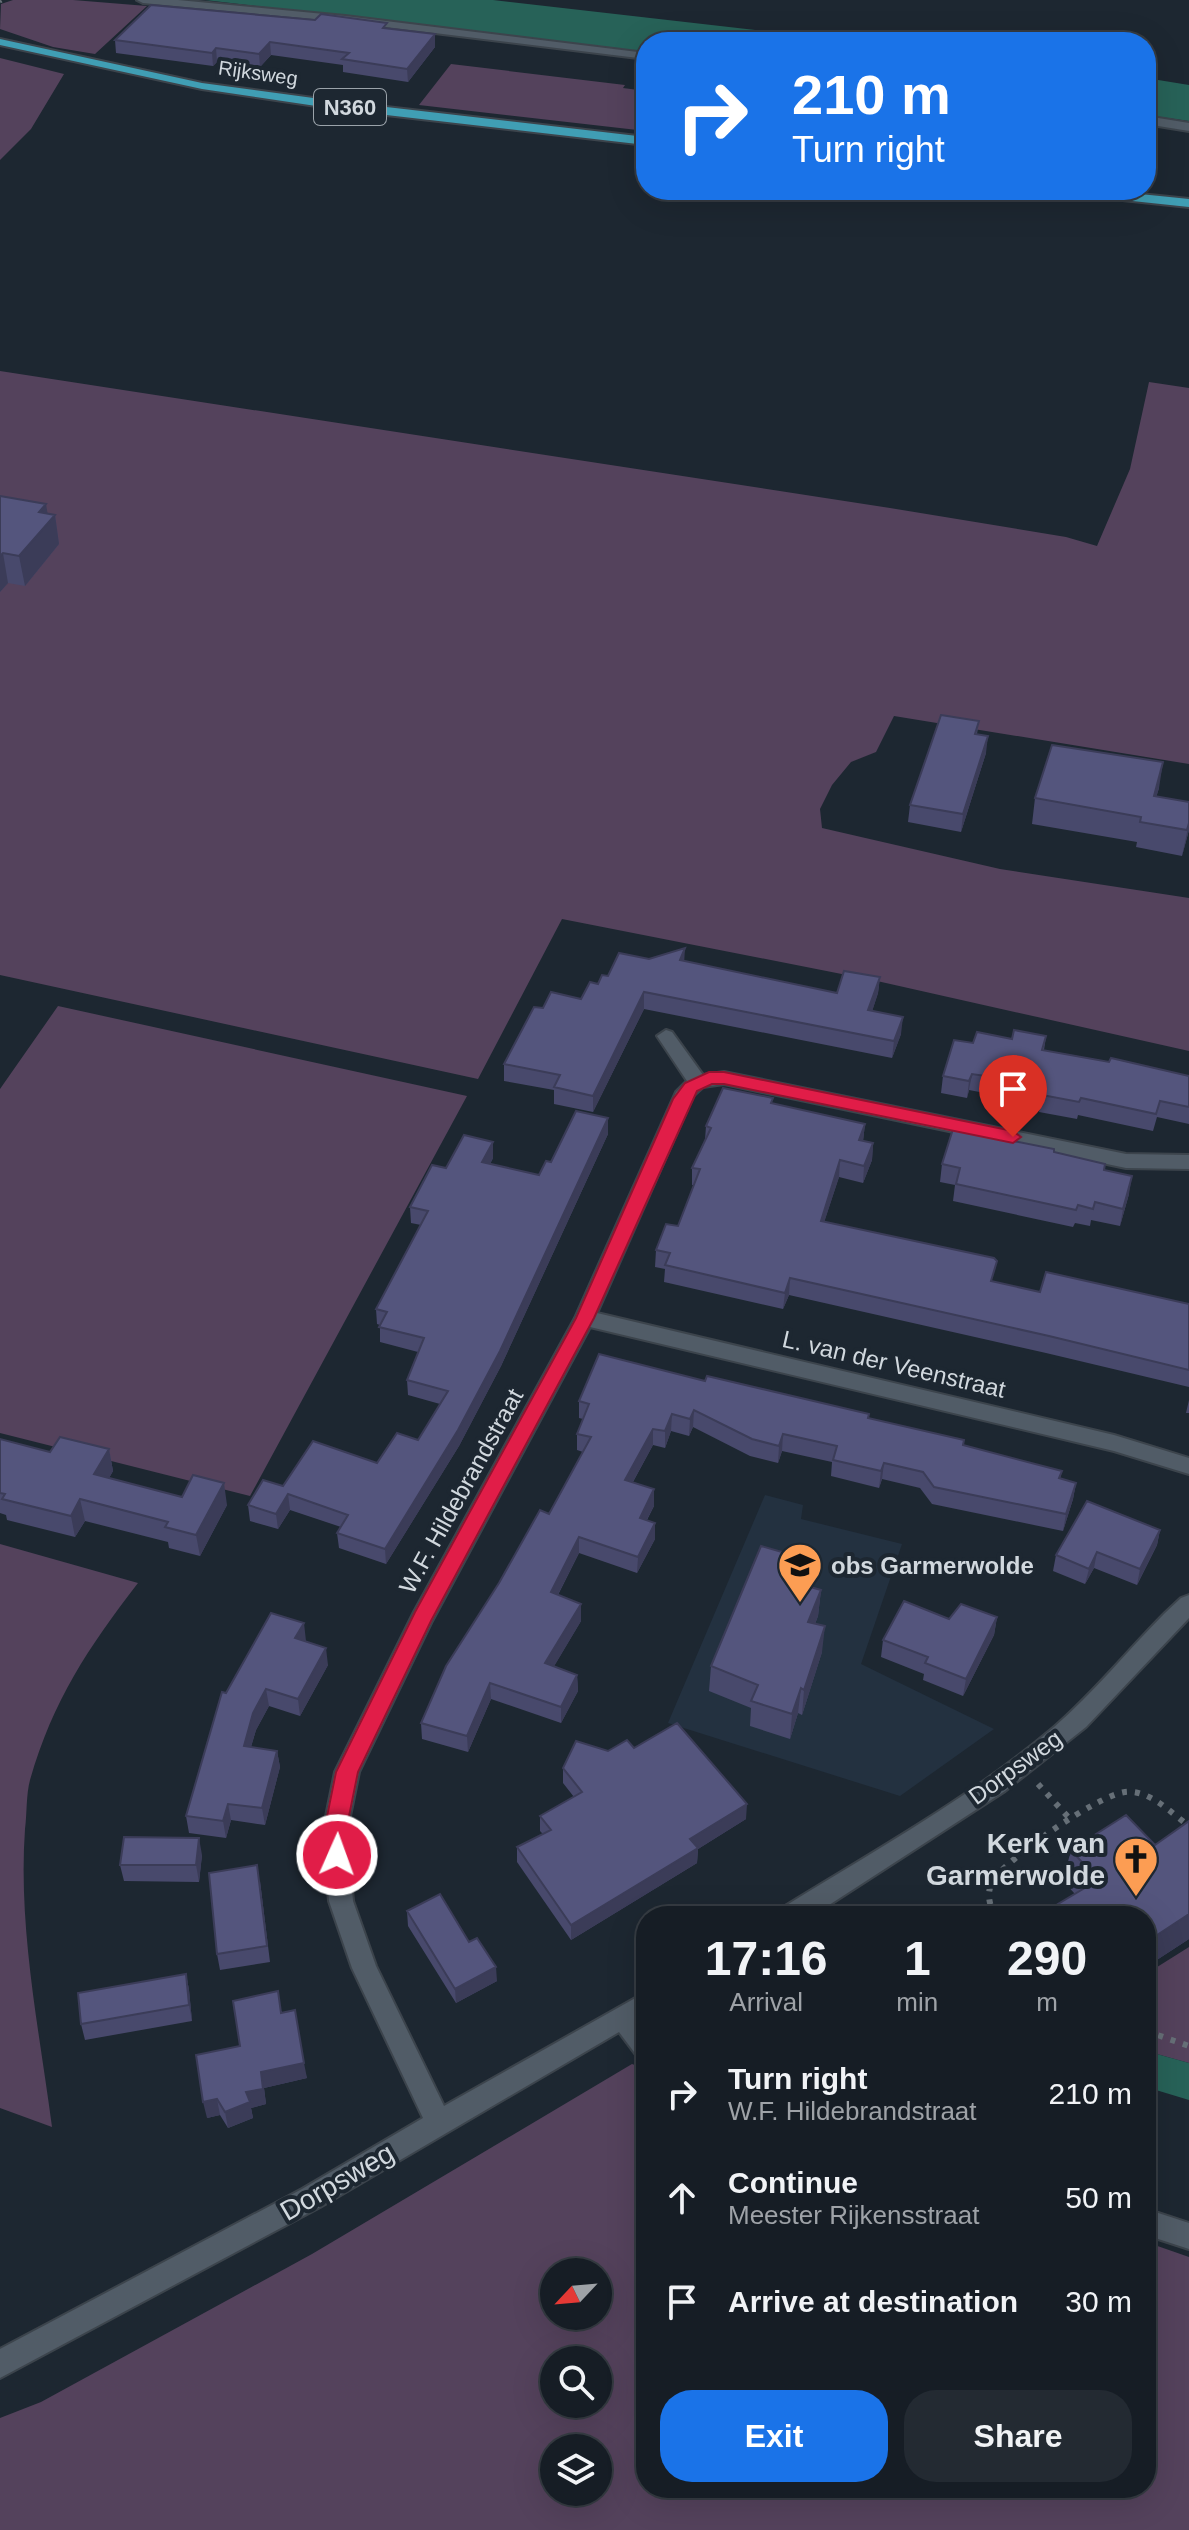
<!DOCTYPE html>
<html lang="en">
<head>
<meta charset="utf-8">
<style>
	:root { --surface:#161d25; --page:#232a32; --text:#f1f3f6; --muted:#9ea2a7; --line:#353b42; --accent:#1a73e8 }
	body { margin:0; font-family:Arial,sans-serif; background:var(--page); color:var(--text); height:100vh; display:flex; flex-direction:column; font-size:30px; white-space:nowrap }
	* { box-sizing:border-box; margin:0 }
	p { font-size:26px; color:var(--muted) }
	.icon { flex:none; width:44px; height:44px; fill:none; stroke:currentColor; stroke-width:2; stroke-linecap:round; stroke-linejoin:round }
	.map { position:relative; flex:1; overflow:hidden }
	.side { position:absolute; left:636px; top:1906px; width:520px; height:592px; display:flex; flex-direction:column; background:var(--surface); border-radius:32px; box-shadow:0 8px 32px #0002,0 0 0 2px var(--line) }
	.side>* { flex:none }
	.hud { position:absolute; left:636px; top:32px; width:520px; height:168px; border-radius:32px; box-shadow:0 8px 32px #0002,0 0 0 2px var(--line); background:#1a73e8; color:#fff; overflow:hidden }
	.needle { width:52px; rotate:244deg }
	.controls { position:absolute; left:540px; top:2258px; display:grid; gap:16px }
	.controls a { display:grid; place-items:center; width:72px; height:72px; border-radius:50%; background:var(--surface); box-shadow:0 8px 32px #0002,0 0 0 2px var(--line); font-size:40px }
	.pin { position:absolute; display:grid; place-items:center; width:68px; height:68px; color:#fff; margin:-82px -34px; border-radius:50% 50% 50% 0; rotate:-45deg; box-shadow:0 0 8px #0007 }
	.pin .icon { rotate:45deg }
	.me { position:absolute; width:88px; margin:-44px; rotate:2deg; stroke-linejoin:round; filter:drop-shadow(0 0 6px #0008) }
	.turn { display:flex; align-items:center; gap:28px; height:168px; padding:0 24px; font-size:36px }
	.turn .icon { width:104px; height:104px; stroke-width:2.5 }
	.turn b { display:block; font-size:56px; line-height:68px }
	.eta { display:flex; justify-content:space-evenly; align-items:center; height:136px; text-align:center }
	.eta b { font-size:48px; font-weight:800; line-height:56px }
	.cta { display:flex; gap:16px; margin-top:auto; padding:16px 24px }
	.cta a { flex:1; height:92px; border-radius:32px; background:var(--accent); color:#fff; font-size:32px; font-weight:800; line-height:92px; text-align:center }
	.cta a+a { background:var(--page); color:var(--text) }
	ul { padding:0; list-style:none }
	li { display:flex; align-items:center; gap:24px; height:104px; padding:0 24px }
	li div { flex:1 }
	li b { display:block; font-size:30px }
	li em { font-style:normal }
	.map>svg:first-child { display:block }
	.built { fill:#233140 }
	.green { fill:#54425c; fill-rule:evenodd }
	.water { fill:#276258 }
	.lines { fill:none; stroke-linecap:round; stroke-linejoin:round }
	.minor-casing { stroke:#3c444c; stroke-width:4 }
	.major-casing { stroke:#3c444c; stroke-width:4 }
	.path-far1 { stroke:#666f77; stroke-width:3; stroke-dasharray:2 4; stroke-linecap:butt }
	.path { stroke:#666f77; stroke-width:6; stroke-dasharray:5 8; stroke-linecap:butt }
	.minor { fill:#515c67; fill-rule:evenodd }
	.major { fill:#409eb4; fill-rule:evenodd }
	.wall { fill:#48496c }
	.shaded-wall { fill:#3b3c58 }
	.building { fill:#54557d; stroke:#3b3c58; stroke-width:2 }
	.route { fill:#e11d48; stroke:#92132f; stroke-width:2 }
	.labels { text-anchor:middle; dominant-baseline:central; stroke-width:8; stroke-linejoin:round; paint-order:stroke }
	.far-street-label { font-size:20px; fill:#d1d8de; stroke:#1d2731 }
	.shield { fill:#1d2731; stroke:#9ba3aa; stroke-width:2 }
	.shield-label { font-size:22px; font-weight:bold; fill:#d1d8de }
	.street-label { font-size:24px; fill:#d1d8de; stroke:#1d2731 }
	.poi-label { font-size:24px; font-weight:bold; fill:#d1d8de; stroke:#1d2731; text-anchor:start }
	.near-poi-label { font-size:28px; font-weight:bold; fill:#d1d8de; stroke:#1d2731; text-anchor:end }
	.near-street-label { font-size:28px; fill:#d1d8de; stroke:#1d2731 }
</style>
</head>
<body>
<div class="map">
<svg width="1189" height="2530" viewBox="0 0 1189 2530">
	<rect width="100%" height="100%" fill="#1d2731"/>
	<!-- built -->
	<path class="built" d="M765,1495L803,1505L801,1519L902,1544L861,1664L994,1729L900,1796L668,1723Z"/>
	<!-- green -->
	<path class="green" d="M13,0H73L147,6L95,54L53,47L0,29L1,4Z
		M0,58L64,74L31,129L0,160Z
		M451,64L625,85L623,88L646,91V131L419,105Z
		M0,371L890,508L1066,537L1097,546L1130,469L1149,382L1189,388V764L894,716L876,752L851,762L832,785L820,809L822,828L1000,869L1189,898V1051L877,981L562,919L478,1079L0,975Z
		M58,1006L467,1096L250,1496L0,1433V1089Z
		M0,1544L138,1583C88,1648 53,1700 30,1780C26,1795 27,1813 25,1829C18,1928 39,2028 52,2127L0,2108Z
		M1189,1947V2063L1146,2051V1974Z
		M632,2064L646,2069V2488H1146V2242L1189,2257V2530H0V2418L41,2402L312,2254ZM554,2272H598V2316H554ZM554,2360H598V2404H554ZM554,2448H598V2492H554Z"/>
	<!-- water -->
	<path class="water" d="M205,0H493L859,42H646V52Z
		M1146,78L1189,85V121L1146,115Z
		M1146,2051L1189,2063V2100L1146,2087Z"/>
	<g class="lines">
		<!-- minor casing -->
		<g class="minor-casing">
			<path id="minor" d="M137,0H178L345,16L646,53V59L345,22L143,3Z
				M1146,116L1189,123V131L1146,124Z
				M666,1030L672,1032L703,1075L724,1072L1126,1154L1189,1155V1169L1126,1168L724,1084L703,1087L693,1096L597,1313L1114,1435L1189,1458V1474L1114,1451L590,1327L432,1621L359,1772L347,1831L353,1901L376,1966L444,2106L646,1992V2016L640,2020L646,2028V2060L637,2056L619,2032L320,2207L0,2378V2349L302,2189L423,2118L352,1968L329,1901L323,1831L335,1772L414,1612L575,1318L676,1092L687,1081L657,1036Z
				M1189,1595V1618L1086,1727L1005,1791L812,1916H779L782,1908C874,1851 970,1798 1053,1728C1094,1693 1127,1651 1165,1613L1181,1598Z
				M1146,2209L1189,2223V2249L1146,2235Z"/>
		</g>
		<!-- major casing -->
		<g class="major-casing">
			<path id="major" d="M0,39L202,83L343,102L646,137V145L343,110L202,89L0,45Z
				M1060,190H1101L1189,199V207L1066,194Z"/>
		</g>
		<!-- path-far1 -->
		<path class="path-far1" d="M0,2L3,0
			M984,190L1049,198"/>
		<!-- path -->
		<path class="path" d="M1038,1784L1070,1819
			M996,1916C989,1906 986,1892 993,1881C1007,1858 1098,1795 1125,1792C1149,1789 1171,1813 1189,1826
			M1146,2031L1189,2046"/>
		<!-- minor -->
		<use href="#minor" class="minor"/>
		<!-- major -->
		<use href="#major" class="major"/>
	</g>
	<!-- wall -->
	<path class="wall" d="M387,28L435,34V47L408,82L343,72V65L271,55L260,67L217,62L213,66L116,53L115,40Z
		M0,496L47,513L55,515L59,544L25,586L8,583L0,592Z
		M979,721L977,734L986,753L961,832L908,822L910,805Z
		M1159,788L1156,797L1189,830L1182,856L1136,847L1137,842L1032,824L1035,798Z
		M649,959L685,961L837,993L880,977L878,993L872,1011L901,1034L892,1058L644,1009L593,1112L554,1104V1090L504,1081V1064L543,1008L581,999L608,976Z
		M1046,1036L1044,1050L1189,1076V1124L1157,1117L1153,1131L1078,1115L1077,1119L1039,1112L1041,1099L991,1089L990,1094L969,1090L967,1098L941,1093L943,1076L973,1043Z
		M772,1104L865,1124L863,1141L873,1143L872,1160L863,1183L839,1177L824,1222L993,1282L1040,1292L1189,1304V1387L1046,1353L789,1295L783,1309L664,1282L665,1269L655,1267L656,1250L678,1226L694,1185H692V1168L705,1140L706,1126Z
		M608,1118V1134L501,1366L459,1446L386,1564L339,1548L337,1533L341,1527L290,1510L278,1529L250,1521L248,1505L283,1486L377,1463L418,1440L440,1404L408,1395L407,1380L418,1352L380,1342V1325L377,1324L376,1309L421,1225L411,1223L410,1207L446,1168L493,1158L490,1164L539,1175L551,1162Z
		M1054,1153L1104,1170L1129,1194L1120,1226L1091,1220L1090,1226L1075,1223L1073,1227L953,1201L955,1185L940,1182L942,1164Z
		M705,1381L869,1414V1418L964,1440L963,1446L1062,1471L1060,1479L1076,1483L1073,1499L1063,1531L932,1504L920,1488L882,1479L879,1488L831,1476L832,1462L782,1451L778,1463L750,1456L693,1427L689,1436L671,1431L665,1448L653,1445L633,1482L654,1489V1506L647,1520L655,1523V1539L637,1573L579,1553L558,1595L581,1621L554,1666L577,1675L578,1691L561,1723L491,1699L468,1752L422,1739L421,1723L549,1514L583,1452L577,1450V1434L583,1419L579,1418V1401Z
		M1189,1400V1413H1186Z
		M0,1439L50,1452L109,1449L113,1471L109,1478L182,1497L227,1505L200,1556L169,1548L168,1542L85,1521L75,1537L7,1520L6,1515L0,1513Z
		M1160,1530L1157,1545L1137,1585L1094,1568L1085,1584L1053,1571L1056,1555Z
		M803,1585L821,1590L818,1616L815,1624L822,1652L802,1715L798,1713L790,1739L750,1726L751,1708L709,1691L711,1666Z
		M997,1617L994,1635L963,1696L923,1680L924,1674L881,1657L883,1640L949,1619Z
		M305,1641L328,1665L300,1716L269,1706L256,1730L251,1747L277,1751L280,1767L265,1825L231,1820L226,1838L189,1833L186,1816L226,1693Z
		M634,1748L746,1819L698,1849L697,1863L571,1940L517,1862V1847L543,1834L540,1831V1816L574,1797L563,1783V1768L608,1751Z
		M1155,1845L1189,1939L1146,1967V1916H1056L1058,1904L1075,1894L1063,1881L1071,1850Z
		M202,1855L199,1882L124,1881L120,1865Z
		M260,1881L270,1962L220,1970L217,1954Z
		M407,1911L469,1942L497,1981L456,2003L408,1926Z
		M186,1974L189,1990L192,2021L85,2040L81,2024Z
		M281,2013L307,2078L264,2088L266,2104L251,2108L253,2118L228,2128L220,2115L207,2118L240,2046Z"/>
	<!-- shaded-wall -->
	<path class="shaded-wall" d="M435,34V47L408,82L407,69Z
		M270,42L271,55L260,67L259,54Z
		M216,48L217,62L213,66L212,53Z
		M46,504L49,522L55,515L59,544L25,586L19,556L39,512Z
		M3,553L8,583L0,592V556Z
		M988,736L986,753L961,832L963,814Z
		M1163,762L1159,788L1149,822L1154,796Z
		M1189,823V830L1182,856Z
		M685,948L684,965L680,960Z
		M880,977L878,993L867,1027L868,1010Z
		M644,992V1009L593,1112V1096Z
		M903,1017L901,1034L892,1058L894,1041Z
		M972,1074L969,1090L967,1098L969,1081Z
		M608,1118V1134L501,1366L459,1446L386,1564L385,1549Z
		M865,1124L863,1141L859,1140Z
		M493,1142V1158L483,1178L482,1162Z
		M873,1143L872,1160L863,1183L864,1166Z
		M840,1160L839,1177L819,1238L821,1221Z
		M1132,1176L1129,1194L1120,1226L1123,1209Z
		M790,1278L789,1295L783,1309L785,1293Z
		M694,1410L693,1427L689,1436L690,1419Z
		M672,1414L671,1431L665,1448V1431Z
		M653,1429V1445L625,1496V1480Z
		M783,1434L782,1451L778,1463L779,1446Z
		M109,1449L113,1471L99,1496L94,1474Z
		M884,1463L882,1479L879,1488L881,1471Z
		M224,1483L227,1505L200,1556L196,1535Z
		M1076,1483L1073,1499L1063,1531L1066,1514Z
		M654,1489V1506L639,1534L640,1518Z
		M288,1494L290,1510L278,1529L276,1514Z
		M80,1499L85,1521L75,1537L71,1516Z
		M655,1523V1539L637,1573L638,1557Z
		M1160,1530L1157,1545L1137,1585L1140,1569Z
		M579,1537V1553L551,1608V1592Z
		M1097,1552L1094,1568L1085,1584L1089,1569Z
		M806,1559L804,1584L793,1609L796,1583Z
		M821,1590L818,1616L806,1647L808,1622Z
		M581,1604V1621L546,1680L545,1663Z
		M997,1617L994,1635L963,1696L966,1679Z
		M304,1623L306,1641L297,1655L295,1638Z
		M825,1626L822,1652L802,1715L804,1690Z
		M326,1648L328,1665L300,1716L298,1699Z
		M577,1675L578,1691L561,1723V1707Z
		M490,1683L491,1699L468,1752L467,1736Z
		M801,1688L798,1713L790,1739L792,1714Z
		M266,1689L269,1706L256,1730L246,1763L244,1746L253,1713Z
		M277,1751L280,1767L265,1825L262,1808Z
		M228,1804L231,1820L226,1838L223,1821Z
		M747,1804L746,1819L698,1849L697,1863L571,1940V1925L690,1839Z
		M199,1838L202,1855L199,1882L196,1865Z
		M1189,1912V1939L1146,1967L1154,1937Z
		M496,1967L497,1981L456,2003L455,1989Z
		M186,1974L189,1990L192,2021L189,2005Z
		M304,2063L307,2078L264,2088L266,2104L251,2108L253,2118L228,2128L225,2112L261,2072Z
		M217,2099L220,2115L207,2118L203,2102Z"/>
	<!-- building -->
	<path class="building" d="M151,5L315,20L321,14L387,23L383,28L435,34L407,69L342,59L349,53L270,42L259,54L216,48L212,53L115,40Z
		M0,496L46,504L39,512L55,515L19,556L3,553L0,556Z
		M941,715L979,721L975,734L988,736L963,814L910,805Z
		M1052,745L1163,762L1154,796L1189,802V823L1187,830L1140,822L1141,817L1035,798Z
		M685,948L680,960L837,993L844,971L880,977L868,1010L903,1017L894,1041L644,992L593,1096L554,1087L560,1075L504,1064L534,1007L543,1008L551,992L581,999L590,982L598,984L602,975L608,976L619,953L649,959Z
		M1014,1030L1046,1036L1042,1050L1109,1062L1111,1058L1189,1076V1107L1160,1101L1156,1114L1081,1098L1079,1102L1042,1095L1045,1083L994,1073L992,1077L972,1074L969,1081L943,1076L954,1040L973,1043L977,1032L1012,1039Z
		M723,1088L773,1098L771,1103L865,1124L859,1140L873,1143L864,1166L840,1160L821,1221L994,1258L997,1261L991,1281L1040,1292L1046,1272L1189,1304V1370L1049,1336L790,1278L785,1293L665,1265L670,1253L656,1250L666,1224L678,1226L700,1169L692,1168L711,1128L706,1126Z
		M576,1111L608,1118L500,1351L458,1430L385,1549L337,1533L348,1515L288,1494L276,1514L248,1505L263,1480L283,1486L313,1441L377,1463L397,1433L418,1440L448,1391L407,1380L424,1338L379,1327L387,1312L376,1309L428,1211L410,1207L432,1165L446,1168L464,1135L493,1142L482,1162L539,1175L546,1161L551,1162Z
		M953,1129L1054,1149V1152L1105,1164L1104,1170L1132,1176L1123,1209L1095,1202L1093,1209L1078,1205L1076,1210L956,1184L960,1168L942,1164Z
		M599,1354L705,1381L707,1376L869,1414L868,1418L964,1440L963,1445L1062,1471L1059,1478L1076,1483L1066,1514L934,1487L923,1472L884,1463L881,1471L833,1460L837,1446L783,1434L779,1446L752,1439L694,1410L690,1419L672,1414L665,1431L653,1429L625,1480L654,1489L640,1518L655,1523L638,1557L579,1537L551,1592L581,1604L545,1663L577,1675L561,1707L490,1683L467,1736L421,1723L446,1666L499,1583L540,1510L549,1514L591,1437L577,1434L589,1404L579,1401Z
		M60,1437L109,1449L94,1474L182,1497L193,1475L224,1483L196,1535L165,1527L168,1522L80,1499L71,1516L2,1499L5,1494L0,1493V1439L50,1452Z
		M1087,1501L1160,1530L1140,1569L1097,1552L1089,1569L1056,1555Z
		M761,1546L806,1559L796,1583L821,1590L808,1622L825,1626L804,1690L801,1688L792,1714L751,1701L758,1685L711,1666Z
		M904,1601L949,1619L961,1604L997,1617L966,1679L925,1663L928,1657L883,1640Z
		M271,1613L304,1623L295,1638L326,1648L298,1699L266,1689L253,1713L244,1746L277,1751L262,1808L228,1804L223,1821L186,1816L222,1692L226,1693Z
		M677,1723L747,1804L690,1839L698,1848L571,1925L517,1847L551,1830L540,1816L582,1792L563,1768L576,1741L608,1751L627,1740L634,1748Z
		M1126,1815L1155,1845L1189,1821V1914L1154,1937L1146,1930V1916H1069L1058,1904L1098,1880L1071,1850Z
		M124,1837L199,1838L196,1865H120Z
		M257,1865L267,1946L217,1954L209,1873Z
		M440,1894L469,1942L477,1938L496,1967L455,1989L407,1911Z
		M962,1905L979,1916H953Z
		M186,1974L189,2005L81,2024L78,1993Z
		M278,1991L281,2013L295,2010L304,2063L261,2072L263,2089L246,2092L250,2102L225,2112L217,2099L203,2102L196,2055L240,2046L233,2001Z"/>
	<!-- route -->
	<path class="route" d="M709,1072H724L1013,1131L1021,1137L1013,1143L724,1084H712L697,1091L594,1318L431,1621L358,1772L346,1831L348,1855L345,1862L337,1864L329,1862L324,1831L336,1772L415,1612L576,1318L673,1099L685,1083Z"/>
	<!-- icons -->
	<defs>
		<g id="school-pin" transform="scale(2.3)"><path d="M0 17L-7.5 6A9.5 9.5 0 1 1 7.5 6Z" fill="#fc9d53" stroke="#1d2731"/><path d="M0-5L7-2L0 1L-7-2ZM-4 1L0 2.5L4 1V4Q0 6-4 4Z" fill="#111"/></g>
		<g id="church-pin" transform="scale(2.3)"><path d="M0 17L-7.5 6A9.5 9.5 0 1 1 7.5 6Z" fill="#fc9d53" stroke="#1d2731"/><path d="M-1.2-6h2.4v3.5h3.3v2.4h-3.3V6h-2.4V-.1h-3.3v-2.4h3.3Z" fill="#111"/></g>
	</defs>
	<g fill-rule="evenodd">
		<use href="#school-pin" x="800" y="1565"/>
		<use href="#church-pin" x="1136" y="1859"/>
	</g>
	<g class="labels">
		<!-- far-street labels -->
		<g class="far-street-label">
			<text transform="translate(258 73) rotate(8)">Rijksweg</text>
		</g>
		<!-- shield labels -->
		<rect class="shield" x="314" y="89" width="72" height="36" rx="6"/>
		<g class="shield-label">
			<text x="350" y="107">N360</text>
		</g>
		<!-- street labels -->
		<g class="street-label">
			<text transform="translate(894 1364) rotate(13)">L. van der Veenstraat</text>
			<text transform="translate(461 1491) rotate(-61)">W.F. Hildebrandstraat</text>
			<text transform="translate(1015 1767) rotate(-36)">Dorpsweg</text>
		</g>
		<!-- poi labels -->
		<g class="poi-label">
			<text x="831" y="1565">obs Garmerwolde</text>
		</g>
		<!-- near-poi labels -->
		<g class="near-poi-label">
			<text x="1105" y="1843">Kerk van<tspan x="1105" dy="32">Garmerwolde</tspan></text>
		</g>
		<!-- near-street labels -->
		<g class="near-street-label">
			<text transform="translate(337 2182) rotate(-30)">Dorpsweg</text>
		</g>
	</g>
</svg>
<div class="controls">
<a><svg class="needle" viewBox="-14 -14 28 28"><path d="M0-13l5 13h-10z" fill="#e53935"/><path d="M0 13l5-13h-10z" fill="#9ea2a7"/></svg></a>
<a><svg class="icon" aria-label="search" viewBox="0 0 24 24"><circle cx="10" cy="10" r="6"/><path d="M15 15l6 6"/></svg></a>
<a><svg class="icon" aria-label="layers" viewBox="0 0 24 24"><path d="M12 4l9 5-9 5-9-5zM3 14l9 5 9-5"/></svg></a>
</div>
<div class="pin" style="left:1013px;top:1137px;background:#d93025"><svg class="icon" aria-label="arrive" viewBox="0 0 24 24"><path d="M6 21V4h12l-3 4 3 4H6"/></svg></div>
<svg class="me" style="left:337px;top:1855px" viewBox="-20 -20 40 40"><circle r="17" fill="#e11d48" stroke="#fff" stroke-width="3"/><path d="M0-11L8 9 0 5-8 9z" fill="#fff"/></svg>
<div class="hud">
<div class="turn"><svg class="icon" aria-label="right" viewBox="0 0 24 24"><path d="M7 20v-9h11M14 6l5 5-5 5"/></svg><div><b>210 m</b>Turn right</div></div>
</div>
<section class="side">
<div class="eta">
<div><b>17:16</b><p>Arrival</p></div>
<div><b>1</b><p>min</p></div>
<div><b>290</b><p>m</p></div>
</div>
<ul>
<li><svg class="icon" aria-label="right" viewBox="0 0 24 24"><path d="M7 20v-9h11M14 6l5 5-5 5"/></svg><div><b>Turn right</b><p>W.F. Hildebrandstraat</p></div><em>210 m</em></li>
<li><svg class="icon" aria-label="ahead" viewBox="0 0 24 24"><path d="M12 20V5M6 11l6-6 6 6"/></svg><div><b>Continue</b><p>Meester Rijkensstraat</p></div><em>50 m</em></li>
<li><svg class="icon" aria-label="arrive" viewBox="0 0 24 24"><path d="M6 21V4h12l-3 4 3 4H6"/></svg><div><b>Arrive at destination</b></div><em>30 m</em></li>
</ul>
<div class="cta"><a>Exit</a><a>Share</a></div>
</section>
</div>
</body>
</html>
